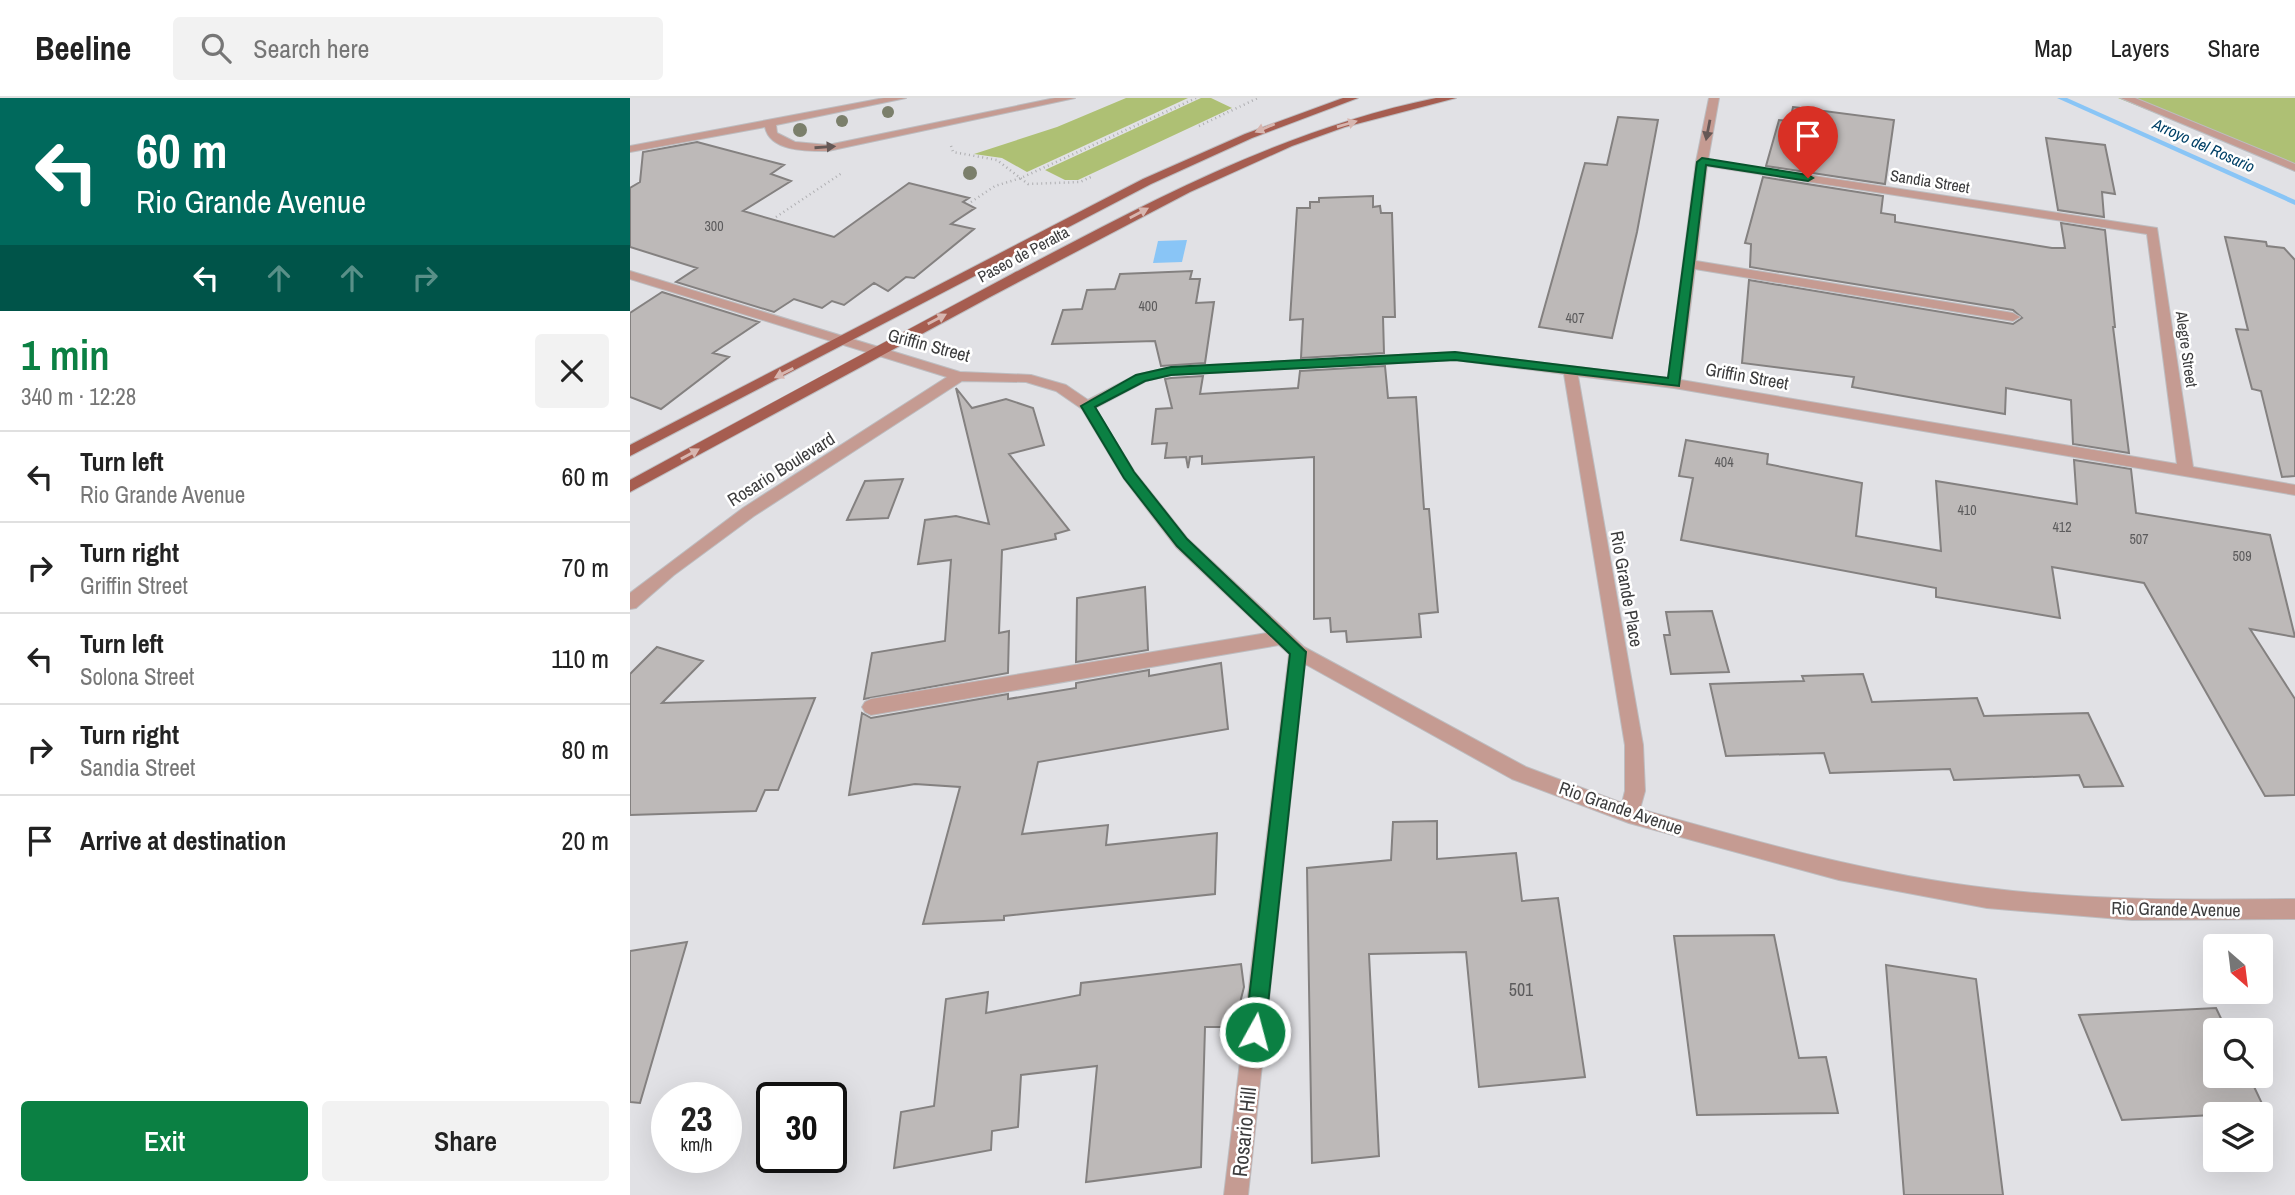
<!DOCTYPE html>
<html lang="en">
<head>
<meta charset="utf-8">
<style>
	:root { --surface:#fff; --page:#f2f2f2; --text:#222; --muted:#767676; --line:#e0e0e0; --accent:#0b8043 }
	body { margin:0; font-family:"Archivo Narrow",sans-serif; background:var(--page); color:var(--text); height:100vh; display:flex; flex-direction:column; font-size:26px; white-space:nowrap }
	* { box-sizing:border-box; margin:0 }
	p { font-size:23px; color:var(--muted) }
	.icon { flex:none; width:38px; height:38px; fill:none; stroke:currentColor; stroke-width:2; stroke-linecap:round; stroke-linejoin:round }
	.map { position:relative; flex:1; overflow:hidden }
	.side { display:flex; flex-direction:column; background:var(--surface); width:630px }
	.side>* { flex:none }
	.guide { background:#00695c; color:#fff; overflow:hidden }
	.needle { width:46px; rotate:152deg }
	.tools { position:absolute; left:1573px; top:836px; display:grid; gap:14px }
	.tools a { display:grid; place-items:center; width:70px; height:70px; border-radius:7px; background:var(--surface); box-shadow:0 7px 28px #0002; font-size:35px }
	.speed { position:absolute; left:21px; top:984px; display:flex; gap:14px; font-size:35px; font-weight:700; text-align:center }
	.speed>* { display:grid; place-content:center; width:91px; height:91px; border-radius:50%; background:var(--surface); box-shadow:0 7px 28px #0002; line-height:1 }
	.speed small { font-size:18px; font-weight:400 }
	.speed .limit { border:4px solid #111; border-radius:10px; background:#fff; color:#111 }
	.pin { position:absolute; display:grid; place-items:center; width:60px; height:60px; color:#fff; margin:-72px -30px; border-radius:50% 50% 50% 0; rotate:-45deg; box-shadow:0 0 7px #0007 }
	.pin .icon { rotate:45deg }
	.me { position:absolute; width:77px; margin:-38px; rotate:7deg; stroke-linejoin:round; filter:drop-shadow(0 0 5px #0008) }
	.turn { display:flex; align-items:center; gap:24px; height:147px; padding:0 21px; font-size:32px }
	.turn .icon { width:91px; height:91px; stroke-width:2.5 }
	.turn b { display:block; font-size:49px; line-height:60px }
	.lanes { display:flex; align-items:center; height:66px; padding:0 21px; background:#0003; justify-content:center; gap:35px; direction:ltr }
	.lanes .off { opacity:.35 }
	.round { display:grid; place-items:center; flex:none; width:74px; height:74px; border-radius:7px; background:var(--page) }
	.summary { display:flex; align-items:center; justify-content:space-between; height:119px; padding:0 21px }
	h1 { font-size:42px; font-weight:600; line-height:52px; color:var(--accent) }
	.cta { display:flex; gap:14px; margin-top:auto; padding:14px 21px }
	.cta a { flex:1; height:80px; border-radius:7px; background:var(--accent); color:#fff; font-size:28px; font-weight:600; line-height:80px; text-align:center }
	.cta a+a { background:var(--page); color:var(--text) }
	ul { padding:0; list-style:none }
	li { display:flex; align-items:center; gap:21px; height:91px; padding:0 21px; border-top:2px solid var(--line) }
	li div { flex:1 }
	li b { display:block; font-size:26px }
	li em { font-style:normal }
	header { display:flex; align-items:center; gap:42px; box-sizing:border-box; height:98px; padding:0 35px; background:var(--surface); border-bottom:2px solid var(--line) }
	header strong { font-size:33px }
	nav { display:flex; gap:38px; margin-inline-start:auto; font-size:24px }
	.search { width:490px; height:63px; background:var(--page); display:flex; align-items:center; gap:18px; box-sizing:border-box; padding:0 24px; border-radius:7px; color:var(--muted); font-size:26px }
	main { display:flex; flex:1; min-height:0 }
	.map>svg:first-child { display:block }
	.green { fill:#aec074 }
	.water { fill:#89c5f6 }
	.lines { fill:none; stroke-linecap:round; stroke-linejoin:round }
	.stream { fill:#89c5f6; fill-rule:evenodd }
	.building { fill:#bdb9b8; stroke:#848180; stroke-width:2 }
	.minor-casing { stroke:#bdbdc0; stroke-width:2 }
	.major-casing { stroke:#bdbdc0; stroke-width:2 }
	.path { stroke:#aeaeb1; stroke-width:2.5; stroke-dasharray:1 3.5; stroke-linecap:butt }
	.minor { fill:#c59b92; fill-rule:evenodd }
	.major { fill:#a65d50; fill-rule:evenodd }
	.tree { fill:#7b7f6b }
	.oneway { fill:#d7b6b0 }
	.oneway2 { fill:#655856 }
	.route { fill:#0b8043; stroke:#07532c; stroke-width:2 }
	.labels { text-anchor:middle; dominant-baseline:central; stroke-width:5; stroke-linejoin:round; paint-order:stroke }
	.number-label { font-size:14px; fill:#5c5b5c }
	.far-water-label { font-size:16px; font-style:italic; fill:#014167; stroke:#fff }
	.far-street-label { font-size:16px; fill:#3c3c3d; stroke:#fff }
	.street-label { font-size:18px; fill:#3c3c3d; stroke:#fff }
	.near-number-label { font-size:18px; fill:#5c5b5c }
	.near-street-label { font-size:21px; fill:#3c3c3d; stroke:#fff }
</style>
</head>
<body>
<header>
<strong>Beeline</strong>
<div class="search"><svg class="icon" aria-label="search" viewBox="0 0 24 24"><circle cx="10" cy="10" r="6"/><path d="M15 15l6 6"/></svg>Search here</div>
<nav><a>Map</a><a>Layers</a><a>Share</a></nav>
</header>
<main>
<section class="side">
<div class="guide">
<div class="turn"><svg class="icon" aria-label="left" viewBox="0 0 24 24"><path d="M17 20v-9H6M10 6l-5 5 5 5"/></svg><div><b>60 m</b>Rio Grande Avenue</div></div>
<div class="lanes"><svg class="icon" aria-label="left" viewBox="0 0 24 24"><path d="M17 20v-9H6M10 6l-5 5 5 5"/></svg><svg class="icon off" aria-label="ahead" viewBox="0 0 24 24"><path d="M12 20V5M6 11l6-6 6 6"/></svg><svg class="icon off" aria-label="ahead" viewBox="0 0 24 24"><path d="M12 20V5M6 11l6-6 6 6"/></svg><svg class="icon off" aria-label="right" viewBox="0 0 24 24"><path d="M7 20v-9h11M14 6l5 5-5 5"/></svg></div>
</div>
<div class="summary"><div><h1>1 min</h1><p>340 m · 12:28</p></div><a class="round"><svg class="icon" aria-label="close" viewBox="0 0 24 24"><path d="M6 6l12 12M18 6L6 18"/></svg></a></div>
<ul>
<li><svg class="icon" aria-label="left" viewBox="0 0 24 24"><path d="M17 20v-9H6M10 6l-5 5 5 5"/></svg><div><b>Turn left</b><p>Rio Grande Avenue</p></div><em>60 m</em></li>
<li><svg class="icon" aria-label="right" viewBox="0 0 24 24"><path d="M7 20v-9h11M14 6l5 5-5 5"/></svg><div><b>Turn right</b><p>Griffin Street</p></div><em>70 m</em></li>
<li><svg class="icon" aria-label="left" viewBox="0 0 24 24"><path d="M17 20v-9H6M10 6l-5 5 5 5"/></svg><div><b>Turn left</b><p>Solona Street</p></div><em>110 m</em></li>
<li><svg class="icon" aria-label="right" viewBox="0 0 24 24"><path d="M7 20v-9h11M14 6l5 5-5 5"/></svg><div><b>Turn right</b><p>Sandia Street</p></div><em>80 m</em></li>
<li><svg class="icon" aria-label="arrive" viewBox="0 0 24 24"><path d="M6 21V4h12l-3 4 3 4H6"/></svg><div><b>Arrive at destination</b></div><em>20 m</em></li>
</ul>
<div class="cta"><a>Exit</a><a>Share</a></div>
</section>
<div class="map">
<svg width="1665" height="1097" viewBox="0 0 1665 1097">
	<rect width="100%" height="100%" fill="#e1e1e5"/>
	<!-- green -->
	<path class="green" d="M496,0H558L397,74L372,60L344,56L427,29Z
		M571,0H581L602,10L448,82H435L415,72Z
		M1488,0H1665V71Z"/>
	<!-- water -->
	<path class="water" d="M557,142L552,164L523,165L528,143Z"/>
	<g class="lines">
		<!-- stream -->
		<path class="stream" d="M1427,0H1437L1665,102V107Z"/>
	</g>
	<!-- building -->
	<path class="building" d="M1163,9L1264,22L1255,86L1136,68L1149,22L1160,23Z
		M988,19L1028,22L1007,134L982,240L909,229L955,65L977,67Z
		M1416,40L1475,47L1485,96L1472,94L1474,119L1428,112Z
		M67,44L154,67L141,76L161,83L113,113L204,139L279,85L339,100L333,104L345,110L321,126L344,131L284,180L276,179L258,193L244,185L214,207L202,203L192,210L164,201L144,214L46,184L67,170L0,149V90L10,84L13,54Z
		M1133,79L1253,98L1251,115L1265,117V124L1422,150H1435L1431,125L1475,132L1485,229H1483L1499,355L1443,346L1441,302L1376,290L1375,316L1222,289L1224,279L1112,265L1119,182L1383,226L1392,220L1383,212L1120,169L1121,146L1115,145Z
		M743,98V109L750,108L751,115H762L765,219H753L754,255L671,260L673,221L660,222L667,110H680V104H689V100Z
		M1595,139L1636,144L1637,148L1654,150L1665,162V378L1652,379L1631,293L1622,291L1606,231L1618,232Z
		M562,173L560,181H570L566,205L584,204L575,265L531,268L525,243L422,246L433,212L452,211L457,192L485,191L490,176Z
		M32,194L129,224L83,255L99,259L31,311L0,299V215Z
		M755,268L758,300L786,299L794,411H799L808,514L789,516L791,539L717,544L716,533L701,534L700,520L684,521V359L572,366V358L560,359L558,370L556,359L535,360L537,345L522,346L526,311L542,310L535,281L541,280L573,278L570,296L668,290L670,273Z
		M326,290L342,310L376,301L403,310L414,347L379,356L439,432L425,436L426,441L372,452L369,535L379,533L378,575L234,601L242,555L315,543L321,462L288,466L295,422L326,418L359,426Z
		M1056,342L1138,356L1137,366L1232,385L1226,438L1311,453L1306,383L1447,406L1444,362L1501,371L1506,415L1640,437L1665,539L1620,531L1665,601V697L1635,698L1514,485L1422,469L1430,520L1306,499V490L1051,442L1063,380L1049,378Z
		M273,381L258,420L217,422L235,383Z
		M515,489L518,552L446,564L447,500Z
		M1082,513L1099,574L1041,576L1034,537H1040L1036,514Z
		M27,549L73,563L32,605L185,600L148,692H135L126,713L0,717V576Z
		M591,565L598,631L408,664L392,736L478,727L476,747L587,735L585,796L374,818V822L293,826L330,689L285,686L219,697L232,615L241,620L378,596V601L446,590V585L519,572V578Z
		M1233,576L1242,604L1347,600L1354,618L1458,615L1493,688L1454,689L1449,677L1324,682L1320,671L1200,675L1194,655L1096,658L1080,586L1174,583L1172,578Z
		M807,723V761L886,755L892,803L928,800L955,979L849,989L836,854L739,856L749,1058L682,1065L677,770L761,762L763,724Z
		M1144,837L1169,960L1196,959L1208,1015L1067,1017L1044,838Z
		M57,844L10,1005L0,1004V853Z
		M611,866L614,889L604,929H575L571,1069L456,1084L467,968L391,977L388,1029L362,1033L361,1052L264,1070L271,1014L304,1008L316,901L358,894L356,915L450,897L451,885Z
		M1256,867L1346,881L1373,1097H1274Z
		M1586,910L1597,933H1586V978H1619L1636,1014L1492,1022L1449,917Z"/>
	<g class="lines">
		<!-- minor casing -->
		<g class="minor-casing">
			<path id="minor" d="M254,0H276L146,27L147,35L165,44L198,47L425,0H445L198,53C178,53 140,54 135,29L0,54V48Z
				M1079,0H1089L1078,62L1527,130L1563,369L1665,387V397L1044,290L948,278L1013,647L1015,693L1010,711C1124,743 1239,776 1357,790C1459,803 1562,802 1665,801V821L1502,822L1357,810L1209,782L999,725L882,681L675,566L618,1097H594L659,556L649,547L241,617L235,614L232,609L235,604L241,601L637,535L546,449L494,381L452,311L426,293L396,284L332,283L124,418L44,477L6,510L0,511V495L113,410L317,279L0,181V173L330,274L401,277L436,287L458,302L506,277L541,269L825,254L1038,280L1066,64ZM1077,68L1517,136L1547,366L1051,282L1065,171L1383,223L1390,219L1383,215L1066,163ZM825,262L934,276L995,647V693L992,705L896,669L674,549L558,441L504,373L465,310L516,283L541,277Z
				M1491,0H1505L1665,66V73Z"/>
		</g>
		<!-- major casing -->
		<g class="major-casing">
			<path id="major" d="M713,0H728L622,40L521,86L0,358V347L513,81L615,36Z
				M806,0H826L715,29L662,48L560,94L360,199L0,394V382C127,313 254,244 382,176C519,104 654,31 806,0Z"/>
		</g>
		<!-- path -->
		<path class="path" d="M569,28L628,0
			M321,48L323,54L367,62L398,86L450,84L463,78
			M341,104L365,88L391,80L566,0
			M146,119L212,75"/>
		<!-- minor -->
		<use href="#minor" class="minor"/>
		<!-- major -->
		<use href="#major" class="major"/>
	</g>
	<!-- trees -->
	<g class="tree">
		<circle cx="258" cy="14" r="6"/>
		<circle cx="212" cy="23" r="6"/>
		<circle cx="170" cy="32" r="7"/>
		<circle cx="340" cy="75" r="7"/>
	</g>
	<!-- one-way arrows -->
	<defs><path id="oneway-solid" d="M-6-.8H1V-3.2L6.5 0L1 3.2V.8H-6Z" transform="scale(1.75)"/></defs>
	<g class="oneway">
		<use href="#oneway-solid" transform="translate(717 26) rotate(-16)"/>
		<use href="#oneway-solid" transform="translate(635 30) rotate(157)"/>
		<use href="#oneway-solid" transform="translate(509 115) rotate(-28)"/>
		<use href="#oneway-solid" transform="translate(307 221) rotate(-28)"/>
		<use href="#oneway-solid" transform="translate(154 275) rotate(153)"/>
		<use href="#oneway-solid" transform="translate(60 356) rotate(-29)"/>
	</g>
	<g class="oneway2">
		<use href="#oneway-solid" transform="translate(1078 32) rotate(101)"/>
		<use href="#oneway-solid" transform="translate(195 49) rotate(-4)"/>
	</g>
	<!-- route -->
	<path class="route" d="M1072,60L1178,77L1183,80L1178,83L1076,67L1049,288L825,262L541,277L515,283L465,309L504,374L557,441L676,554L635,934L632,941L625,944L618,941L615,934L660,556L547,448L494,380L451,308L506,277L541,269L825,254L1038,280L1067,64Z"/>
	<g class="labels">
		<!-- number labels -->
		<g class="number-label">
			<text x="84" y="128">300</text>
			<text x="518" y="208">400</text>
			<text x="945" y="220">407</text>
			<text x="1094" y="364">404</text>
			<text x="1337" y="412">410</text>
			<text x="1432" y="429">412</text>
			<text x="1509" y="441">507</text>
			<text x="1612" y="458">509</text>
		</g>
		<!-- far-water labels -->
		<g class="far-water-label">
			<text transform="translate(1574 47) rotate(24)">Arroyo del Rosario</text>
		</g>
		<!-- far-street labels -->
		<g class="far-street-label">
			<text transform="translate(1300 83) rotate(9)">Sandia Street</text>
			<text transform="translate(393 156) rotate(-28)">Paseo de Peralta</text>
			<text transform="translate(1557 251) rotate(82)">Alegre Street</text>
		</g>
		<!-- street labels -->
		<g class="street-label">
			<text transform="translate(299 247) rotate(15)">Griffin Street</text>
			<text transform="translate(1117 278) rotate(10)">Griffin Street</text>
			<text transform="translate(151 371) rotate(-32)">Rosario Boulevard</text>
			<text transform="translate(997 491) rotate(80)">Rio Grande Place</text>
			<text transform="translate(991 710) rotate(19)">Rio Grande Avenue</text>
			<text transform="translate(1546 811) rotate(1)">Rio Grande Avenue</text>
		</g>
		<!-- near-number labels -->
		<g class="near-number-label">
			<text x="891" y="891">501</text>
		</g>
		<!-- near-street labels -->
		<g class="near-street-label">
			<text transform="translate(614 1034) rotate(-84)">Rosario Hill</text>
		</g>
	</g>
</svg>
<div class="tools">
<a><svg class="needle" viewBox="-14 -14 28 28"><path d="M0-13l5 13h-10z" fill="#e53935"/><path d="M0 13l5-13h-10z" fill="#767676"/></svg></a>
<a><svg class="icon" aria-label="search" viewBox="0 0 24 24"><circle cx="10" cy="10" r="6"/><path d="M15 15l6 6"/></svg></a>
<a><svg class="icon" aria-label="layers" viewBox="0 0 24 24"><path d="M12 4l9 5-9 5-9-5zM3 14l9 5 9-5"/></svg></a>
</div>
<div class="speed"><div>23<small>km/h</small></div><div class="limit">30</div></div>
<div class="pin" style="left:1178px;top:80px;background:#d93025"><svg class="icon" aria-label="arrive" viewBox="0 0 24 24"><path d="M6 21V4h12l-3 4 3 4H6"/></svg></div>
<svg class="me" style="left:625px;top:934px" viewBox="-20 -20 40 40"><circle r="17" fill="#0b8043" stroke="#fff" stroke-width="3"/><path d="M0-11L8 9 0 5-8 9z" fill="#fff"/></svg>
</div>
</main>
</body>
</html>
